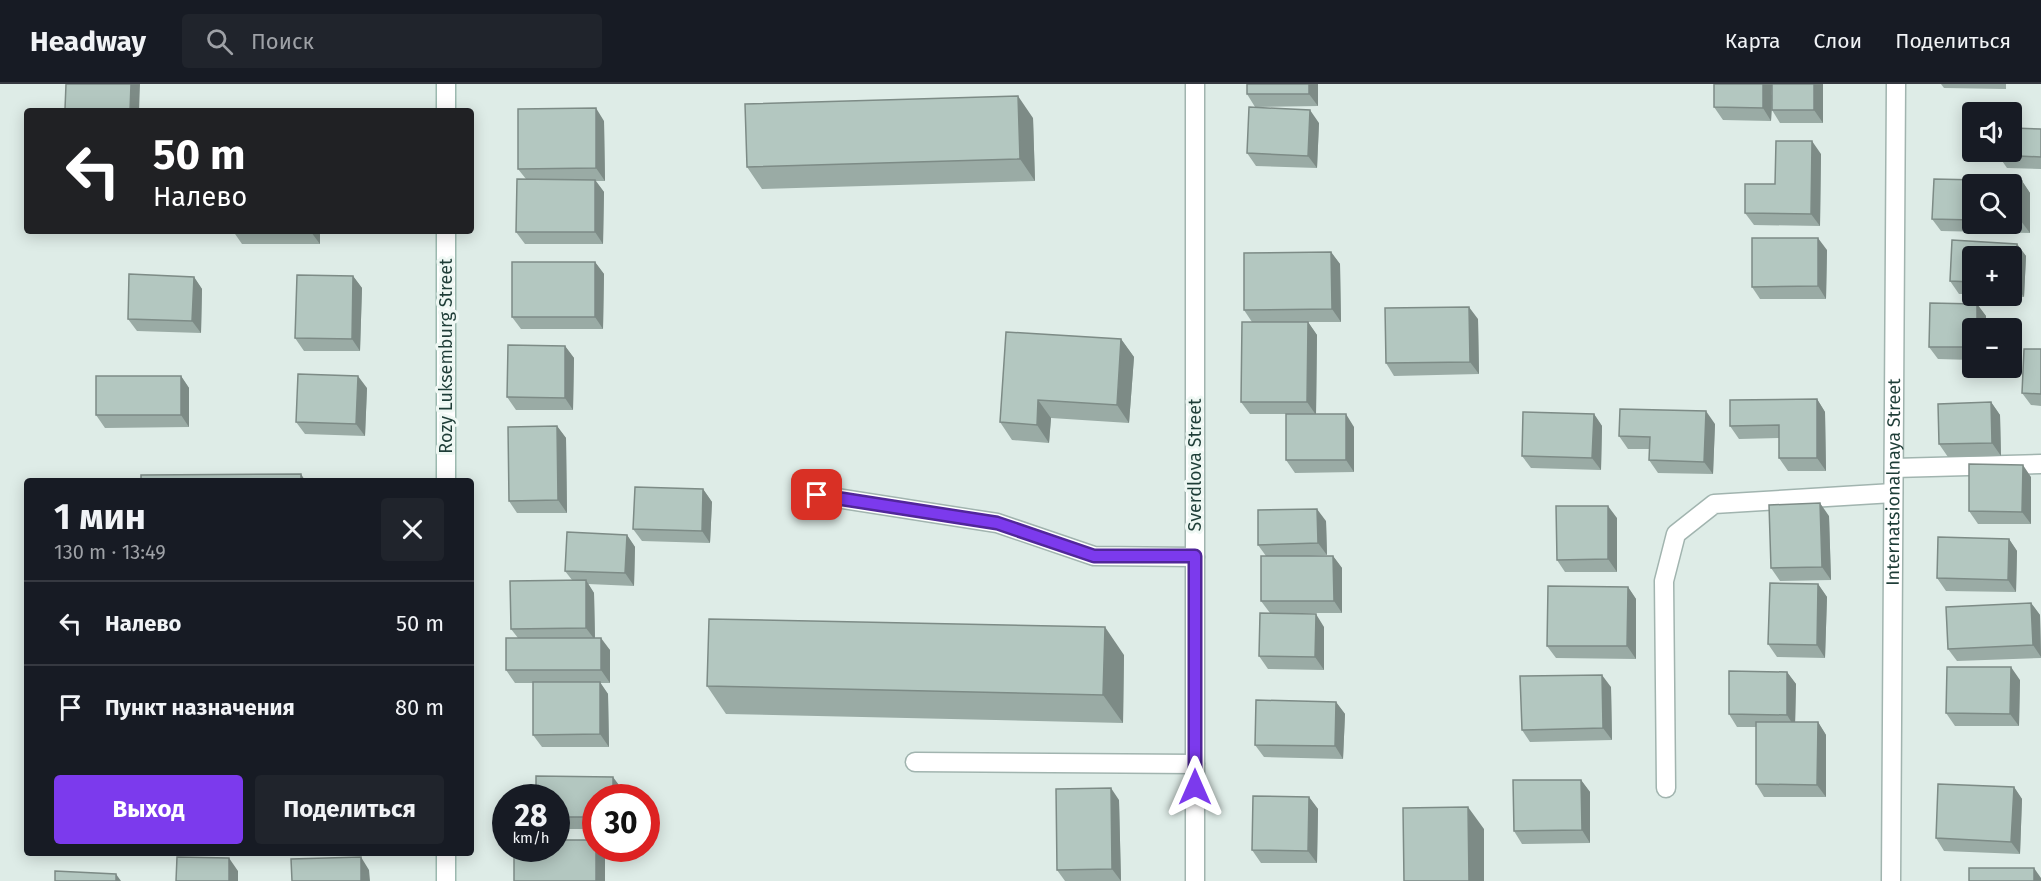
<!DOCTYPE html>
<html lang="ru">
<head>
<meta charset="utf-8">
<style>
	:root { --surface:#171b24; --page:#20242c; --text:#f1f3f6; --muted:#9ea1a6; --line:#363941; --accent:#7c3aed }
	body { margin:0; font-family:"Fira Sans",sans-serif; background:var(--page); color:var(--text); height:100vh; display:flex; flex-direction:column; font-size:22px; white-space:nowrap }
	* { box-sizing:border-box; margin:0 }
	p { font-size:20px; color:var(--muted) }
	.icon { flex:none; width:33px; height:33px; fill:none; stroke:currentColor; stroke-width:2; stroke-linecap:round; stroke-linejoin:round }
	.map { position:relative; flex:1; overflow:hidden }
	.details { position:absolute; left:24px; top:394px; width:450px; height:378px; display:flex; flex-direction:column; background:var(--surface); border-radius:6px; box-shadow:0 3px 15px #0003 }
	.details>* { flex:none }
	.hud { position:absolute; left:24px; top:24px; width:450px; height:126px; border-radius:6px; box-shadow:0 3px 15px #0003; background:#202124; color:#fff; overflow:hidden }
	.fabs { position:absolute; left:1962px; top:18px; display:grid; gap:12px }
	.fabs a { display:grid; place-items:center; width:60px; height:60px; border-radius:6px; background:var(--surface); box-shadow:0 3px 15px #0003; font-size:30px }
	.speed { position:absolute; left:492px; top:700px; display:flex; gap:12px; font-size:30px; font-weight:700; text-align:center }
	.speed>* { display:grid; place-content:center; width:78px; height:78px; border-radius:50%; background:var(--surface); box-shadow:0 3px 15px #0003; line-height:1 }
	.speed small { font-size:15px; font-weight:400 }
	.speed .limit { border:9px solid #d22; background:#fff; color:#111 }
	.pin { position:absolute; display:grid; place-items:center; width:51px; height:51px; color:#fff; margin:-26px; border-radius:12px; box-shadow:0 3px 9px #0006 }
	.me { position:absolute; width:66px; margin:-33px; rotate:0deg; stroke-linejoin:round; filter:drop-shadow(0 0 4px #0008) }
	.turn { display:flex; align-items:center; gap:21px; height:126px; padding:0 30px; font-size:27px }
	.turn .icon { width:78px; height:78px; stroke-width:2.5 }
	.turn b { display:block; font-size:42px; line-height:51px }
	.round { display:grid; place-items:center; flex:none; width:63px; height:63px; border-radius:6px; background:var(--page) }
	.head { display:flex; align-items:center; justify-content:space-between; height:102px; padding:0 30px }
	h1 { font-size:36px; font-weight:700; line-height:45px }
	.primary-button { display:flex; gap:12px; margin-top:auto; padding:12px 30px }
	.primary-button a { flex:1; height:69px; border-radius:6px; background:var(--accent); color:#fff; font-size:24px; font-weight:700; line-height:69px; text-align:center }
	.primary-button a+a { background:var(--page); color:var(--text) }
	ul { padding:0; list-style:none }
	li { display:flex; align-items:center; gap:18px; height:84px; padding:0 30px; border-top:2px solid var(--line) }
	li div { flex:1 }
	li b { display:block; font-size:22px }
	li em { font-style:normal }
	header { display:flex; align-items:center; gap:36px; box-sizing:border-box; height:84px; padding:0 30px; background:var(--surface); border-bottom:2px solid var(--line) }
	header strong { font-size:28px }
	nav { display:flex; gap:33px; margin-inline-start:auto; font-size:21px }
	.search { width:420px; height:54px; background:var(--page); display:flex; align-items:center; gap:15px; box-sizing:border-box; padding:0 21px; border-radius:6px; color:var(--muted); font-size:22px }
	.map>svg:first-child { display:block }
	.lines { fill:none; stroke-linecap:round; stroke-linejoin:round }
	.service-casing { stroke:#a1b4af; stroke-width:21 }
	.minor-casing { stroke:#a1b4af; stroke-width:21 }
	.secondary-casing { stroke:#9cb9b0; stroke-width:21 }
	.service { stroke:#fff; stroke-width:18 }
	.minor { stroke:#fff; stroke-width:18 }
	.secondary { stroke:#fff; stroke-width:18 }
	.wall { fill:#9aaba5; fill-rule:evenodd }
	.shaded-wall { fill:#7d8b86 }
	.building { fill:#b3c7c0; stroke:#7d8b86; stroke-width:1.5 }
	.route-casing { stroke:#51269a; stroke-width:15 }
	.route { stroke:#7c3aed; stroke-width:10 }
	.labels { text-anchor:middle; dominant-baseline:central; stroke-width:6; stroke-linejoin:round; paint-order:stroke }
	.street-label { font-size:18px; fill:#1e3d37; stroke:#eff8f4 }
</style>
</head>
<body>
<header>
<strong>Headway</strong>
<div class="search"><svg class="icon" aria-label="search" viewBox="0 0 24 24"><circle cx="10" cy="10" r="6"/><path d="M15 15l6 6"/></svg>Поиск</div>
<nav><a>Карта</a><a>Слои</a><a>Поделиться</a></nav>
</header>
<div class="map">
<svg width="2041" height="797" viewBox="0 0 2041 797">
	<rect width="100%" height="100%" fill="#deece7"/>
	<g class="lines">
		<!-- service casing -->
		<g class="service-casing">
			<path id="service" d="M1894,384L2041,380
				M817,411L997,439L1094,472L1195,473
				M915,678L1195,680
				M1666,704L1664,497L1676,450L1714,420L1893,409"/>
		</g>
		<!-- minor casing -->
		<g class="minor-casing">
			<g id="minor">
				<path d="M1195,797V0"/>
				<path id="s1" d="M1891,797L1896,0"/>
			</g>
		</g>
		<!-- secondary casing -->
		<g class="secondary-casing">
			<path id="secondary" d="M446,27V0
				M446,398V147
				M446,797V770"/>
		</g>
		<!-- service -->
		<use href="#service" class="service"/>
		<!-- minor -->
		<use href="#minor" class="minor"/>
		<!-- secondary -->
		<use href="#secondary" class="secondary"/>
	</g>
	<!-- wall -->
	<path class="wall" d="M1318,0V22L1255,23L1247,10Z
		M1823,0V39H1780L1772,26L1771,37L1723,36L1714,23Z
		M1941,0H2006V5L1944,4Z
		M65,25L139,27H66Z
		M1033,34L1035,97L762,105L747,83Z
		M604,37L605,97H596L604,108L603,160H525L516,148L526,95L518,85Z
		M1319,39L1317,84L1256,82L1247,69Z
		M2041,45V85L2007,84L1998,71Z
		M1821,70L1820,142L1754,141L1745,129L1775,100Z
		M1934,95L2022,97L2030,109V149L1941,147L1932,135ZM1972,100H2012V140H1972Z
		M233,147H320V160H242Z
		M1952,156L2017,160L2026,172L2024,213L1998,212H2012V172H1972V210H1959L1950,197Z
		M1827,166L1826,215H1760L1752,203Z
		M1331,168L1340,180L1341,238H1285H1308L1317,251L1316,330L1354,343V388L1295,389L1286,376L1291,330H1250L1241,318L1252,238L1244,226Z
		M595,178L604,190L603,245H521L512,233Z
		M353,192L362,204L360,267H304L295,254Z
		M194,193L202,205L201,249L137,247L128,235Z
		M1977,220L1986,232V244H1972V276L1938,275L1929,263Z
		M1478,235L1479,290L1394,292L1386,279Z
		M1121,255L1134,273L1129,339L1051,334L1049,359L1012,356L1000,338Z
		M565,262L574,274L573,326H516L507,313Z
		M2041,265V322L2031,321L2022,309Z
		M181,292L189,304V343L105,344L96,331Z
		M367,304L365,352L305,350L296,338Z
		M1817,315L1825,328L1826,387H1788L1779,374V354L1739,355L1730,342Z
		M1991,318L2000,331L2001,372L1948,373L1939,360Z
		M1594,330L1602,342L1601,386L1531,384L1522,372Z
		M1715,340L1713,390L1658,389L1649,376V365H1628L1619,352Z
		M557,342L566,354L567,429H517L509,417Z
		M2031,393V440H1978L1969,427Z
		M703,405L712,418L710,459L642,457L633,445Z
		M1829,432L1831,496L1780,497L1771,484Z
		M1617,434V488H1565L1557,476Z
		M1326,437L1327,471L1309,472H1333L1342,484V529H1281L1324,543V586L1268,585L1259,572L1270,529L1261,517L1266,472L1258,461Z
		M627,451L635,463L634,502L588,500L594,509L595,554L610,566V599H600L608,610L609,663H542L533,651V599H515L506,586L518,554L511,545L572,496L565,487Z
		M2009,455L2017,467L2016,508L1946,507L1937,494Z
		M1818,500L1827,513L1825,574L1777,573L1768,560Z
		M1628,503L1636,515V575L1556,574L1547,562Z
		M2031,519L2040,531L2041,574L1957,577L1948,565Z
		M1124,571L1123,639L726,630L707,602Z
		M1787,588L1796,600L1795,638H1818L1826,651V713H1764L1756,700V643H1737L1729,630Z
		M2020,596L2019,642H1955L1946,629Z
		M1611,603L1612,656L1530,658L1522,646Z
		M1336,618L1345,630L1343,675L1264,673L1255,661Z
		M1581,696L1590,708V759L1522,760L1514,747Z
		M2014,703L2022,715L2020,770L1944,767L1936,754Z
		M622,705V714H596V745H556V714Z
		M1309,713L1318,725L1317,779H1261L1252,766Z
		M1119,716L1121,797H1065L1057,786Z"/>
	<!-- shaded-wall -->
	<path class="shaded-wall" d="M131,0H140L139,27H130Z
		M1309,0H1318V22L1309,10Z
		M1763,0H1772L1771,37L1763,24Z
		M1814,0H1823V39L1814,26Z
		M1018,12L1033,34L1035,97L1020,75Z
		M596,24L604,37L605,97L596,84Z
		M1310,26L1319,39L1317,84L1308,72Z
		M1812,57L1821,70L1820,142L1811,130Z
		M595,96L604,108L603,160L595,148Z
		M2022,97L2030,109V149L2021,137Z
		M311,147H320V160L311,148Z
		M1818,154L1827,166L1826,215L1818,202Z
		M2017,160L2026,172L2024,213L2015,200Z
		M1331,168L1340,180L1341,238L1332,225Z
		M595,178L604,190L603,245L595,233Z
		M353,192L362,204L360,267L352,255Z
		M194,193L202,205L201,249L192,237Z
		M1977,220L1986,232V244H1977Z
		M1469,223L1478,235L1479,290L1470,278Z
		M1308,238L1317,251L1316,331L1307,318Z
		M1121,255L1134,273L1129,339L1117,321Z
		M565,262L574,274L573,326L565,314Z
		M181,292L189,304V343L181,331Z
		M358,292L367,304L365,352L356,340Z
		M1817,315L1825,328L1826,387L1817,374Z
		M1038,316L1051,334L1049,359L1037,341Z
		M1991,318L2000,331L2001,372L1992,359Z
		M1706,327L1715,340L1713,390L1704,378Z
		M1346,330L1354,343V388L1346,376Z
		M1594,330L1602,342L1601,386L1592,374Z
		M557,342L566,354L567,429L558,416Z
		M2023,381L2031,393V440L2022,428Z
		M301,390L306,398H301Z
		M703,405L712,418L710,459L702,447Z
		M1820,419L1829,432L1831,496L1822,483Z
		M1608,422L1617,434V488L1608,475Z
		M1317,425L1326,437L1327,471L1318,459Z
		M627,451L635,463L634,502L625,489Z
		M2009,455L2017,467L2016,508L2008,496Z
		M1333,472L1342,484V529L1334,517Z
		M586,496L594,509L595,556L586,544Z
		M1818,500L1827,513L1825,574L1817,561Z
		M1628,503L1636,515V575L1627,562Z
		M2031,519L2040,531L2041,573L2033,561Z
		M1316,530L1324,543V586L1315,573Z
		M1105,543L1124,571L1123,639L1103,611Z
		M601,554L610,566V599L601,586Z
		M2011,583L2020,596L2019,642L2010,630Z
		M1787,588L1796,600L1795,644L1787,631Z
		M1602,591L1611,603L1612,656L1603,644Z
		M600,598L608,610L609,663L600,650Z
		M1336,618L1345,630L1343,675L1335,662Z
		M1818,638L1826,651V713L1817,701Z
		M613,693L622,705V714H613Z
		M1581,696L1590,708V759L1582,746Z
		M2014,703L2022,715L2020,770L2011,758Z
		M1111,704L1119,716L1121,797L1112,785Z
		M1309,713L1318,725L1317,779L1308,767Z
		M1468,723L1484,745V797H1469Z
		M596,765H602L605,768V797H596Z
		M361,773L369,786L370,797H361Z
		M229,774L238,787V797H229Z
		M2034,784L2041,794V797H2034Z
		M116,790L121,797H116Z"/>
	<!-- building -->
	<path class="building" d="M66,0H131L130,27L65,25Z
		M1247,0H1309V10H1247Z
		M1714,0H1763V24L1714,23Z
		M1772,0H1814V26H1772Z
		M1018,12L1020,75L747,83L745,20Z
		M1249,23L1310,26L1308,72L1247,69Z
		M596,24V84L518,85V25Z
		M2012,44L2041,45V73L1998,71V68H2012Z
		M1776,57H1812L1811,130L1745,129V100H1775Z
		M517,95L595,96V148H516Z
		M1934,95L2022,97L2021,137L2012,136V100H1972V136L1932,135Z
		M233,147H311V148Z
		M1752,154H1818V202L1752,203Z
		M1952,156L2017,160L2015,200H2012V172H1972V198L1950,197Z
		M1331,168L1332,225L1244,226V169Z
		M512,178H595V233H512Z
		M129,190L194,193L192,237L128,235Z
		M297,191L353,192L352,255L295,254Z
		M1930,219L1977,220V244H1972V263H1929Z
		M1469,223L1470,278L1386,279L1385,224Z
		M1242,238H1308L1307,318H1241Z
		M1006,248L1121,255L1117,321L1038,316L1037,341L1000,338Z
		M508,261L565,262V314L507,313Z
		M2024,265H2041V310L2022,309Z
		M298,290L358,292L356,340L296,338Z
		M96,292H181V331H96Z
		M1817,315V374H1779V341L1730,342V316Z
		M1991,318L1992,359L1939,360L1938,320Z
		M1620,325L1706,327L1704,378L1649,376L1650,353L1619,352Z
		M1523,328L1594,330L1592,374L1522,372Z
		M1286,330H1346V376H1286Z
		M557,342L558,416L509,417L508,343Z
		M1969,380L2023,381L2022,428L1969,427Z
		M301,390V398H141V391Z
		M635,403L703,405L702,447L633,445Z
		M1820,419L1822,483L1771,484L1769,421Z
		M1556,422H1608V475L1557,476Z
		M1317,425L1318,459L1258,461V426Z
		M567,448L627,451L625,489L565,487Z
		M1938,453L2009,455L2008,496L1937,494Z
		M1261,472H1333L1334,517H1261Z
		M586,496V544L511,545L510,497Z
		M1770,499L1818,500L1817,561L1768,560Z
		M1548,502L1628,503L1627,562H1547Z
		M2031,519L2033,561L1948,565L1946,523Z
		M1260,529L1316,530L1315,573L1259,572Z
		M709,535L1105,543L1103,611L707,602Z
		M506,554H601V586H506Z
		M1947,583H2011L2010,630L1946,629Z
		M1729,587L1787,588V631L1729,630Z
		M1602,591L1603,644L1522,646L1520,592Z
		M533,598H600V650L533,651Z
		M1256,616L1336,618L1335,662L1255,661Z
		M1756,638H1818L1817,701L1756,700Z
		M536,692L613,693V714H596V733H556V714H536Z
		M1513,696H1581L1582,746L1514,747Z
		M1938,700L2014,703L2011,758L1936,754Z
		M1111,704L1112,785L1057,786L1056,705Z
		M1253,712L1309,713L1308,767L1252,766Z
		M1468,723L1469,797H1404L1403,724Z
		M556,756H596V797H514V765H556Z
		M177,773L229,774V797H176Z
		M361,773V797H292L291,775Z
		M1969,784H2034V797H1969Z
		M55,787L116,790V797H55Z"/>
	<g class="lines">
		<!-- route casing -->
		<g class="route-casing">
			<path id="route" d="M817,411L997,439L1094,472H1195V703"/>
		</g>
		<!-- route -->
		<use href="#route" class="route"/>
	</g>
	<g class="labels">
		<!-- street labels -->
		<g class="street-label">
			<text transform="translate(446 272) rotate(-90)">Rozy Luksemburg Street</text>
			<text transform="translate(1195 381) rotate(-90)">Sverdlova Street</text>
			<text stroke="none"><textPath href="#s1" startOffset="399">Internatsionalnaya Street</textPath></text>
		</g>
	</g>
</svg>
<div class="fabs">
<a><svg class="icon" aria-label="sound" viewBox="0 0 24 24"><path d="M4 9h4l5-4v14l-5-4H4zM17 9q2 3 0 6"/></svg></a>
<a><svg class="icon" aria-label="search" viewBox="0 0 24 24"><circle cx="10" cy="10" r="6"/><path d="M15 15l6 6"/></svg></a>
<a>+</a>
<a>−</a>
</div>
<div class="speed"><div>28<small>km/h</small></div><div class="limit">30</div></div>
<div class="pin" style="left:817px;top:411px;background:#d93025"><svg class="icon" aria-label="arrive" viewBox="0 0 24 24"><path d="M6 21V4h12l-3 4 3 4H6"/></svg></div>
<svg class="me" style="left:1195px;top:703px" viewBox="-20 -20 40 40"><path d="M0-17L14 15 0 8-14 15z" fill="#7c3aed" stroke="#fff" stroke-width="4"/></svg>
<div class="hud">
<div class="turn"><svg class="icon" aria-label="left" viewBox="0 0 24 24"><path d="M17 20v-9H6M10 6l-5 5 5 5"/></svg><div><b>50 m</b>Налево</div></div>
</div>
<section class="details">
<div class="head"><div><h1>1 мин</h1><p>130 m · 13:49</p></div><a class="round"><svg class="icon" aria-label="close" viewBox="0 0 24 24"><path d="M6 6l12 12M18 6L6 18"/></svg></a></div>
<ul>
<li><svg class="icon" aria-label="left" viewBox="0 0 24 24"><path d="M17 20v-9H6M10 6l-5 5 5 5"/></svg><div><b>Налево</b></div><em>50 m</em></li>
<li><svg class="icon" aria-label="arrive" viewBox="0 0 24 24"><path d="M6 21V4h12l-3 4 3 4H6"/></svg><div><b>Пункт назначения</b></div><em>80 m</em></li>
</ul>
<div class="primary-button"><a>Выход</a><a>Поделиться</a></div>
</section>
</div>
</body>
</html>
